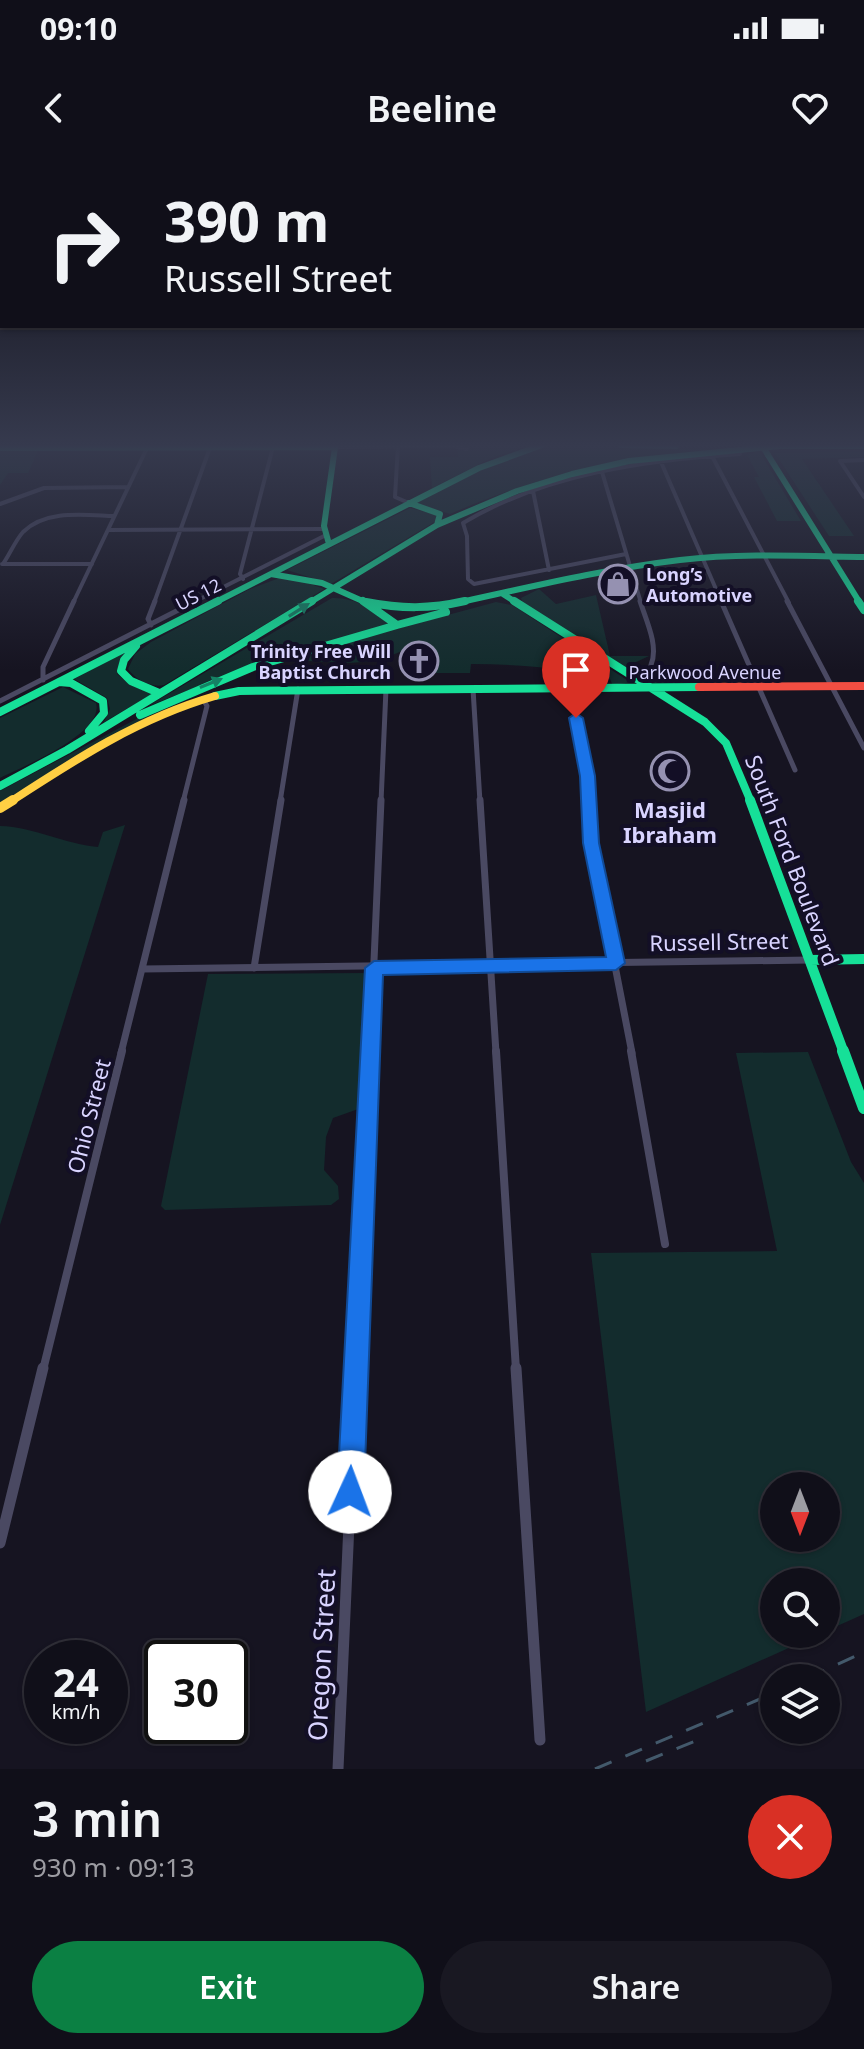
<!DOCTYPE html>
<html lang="en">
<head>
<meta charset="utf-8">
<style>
	:root { --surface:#100f19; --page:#191822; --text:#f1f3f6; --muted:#9c9ca2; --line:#302f38; --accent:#0b8043 }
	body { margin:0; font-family:"Noto Sans",sans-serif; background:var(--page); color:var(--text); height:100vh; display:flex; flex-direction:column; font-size:30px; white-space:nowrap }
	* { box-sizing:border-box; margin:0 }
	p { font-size:26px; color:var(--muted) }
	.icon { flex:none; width:44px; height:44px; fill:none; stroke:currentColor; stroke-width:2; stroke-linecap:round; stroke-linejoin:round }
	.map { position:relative; height:1609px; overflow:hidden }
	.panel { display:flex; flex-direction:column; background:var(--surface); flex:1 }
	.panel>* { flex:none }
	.banner { position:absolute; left:0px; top:0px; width:864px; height:168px; box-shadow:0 2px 6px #0004,0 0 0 2px var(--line); background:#100f19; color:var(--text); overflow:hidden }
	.needle { width:52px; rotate:180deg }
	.tools { position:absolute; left:760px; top:1312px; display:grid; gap:16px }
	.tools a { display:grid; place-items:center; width:80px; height:80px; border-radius:50%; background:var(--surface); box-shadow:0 2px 6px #0004,0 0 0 2px var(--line); font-size:40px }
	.speed { position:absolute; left:24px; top:1480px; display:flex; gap:16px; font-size:40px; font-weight:700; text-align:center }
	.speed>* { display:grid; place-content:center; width:104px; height:104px; border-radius:50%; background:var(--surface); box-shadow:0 2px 6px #0004,0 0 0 2px var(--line); line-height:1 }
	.speed small { font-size:20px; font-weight:400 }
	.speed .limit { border:4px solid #111; border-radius:12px; background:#fff; color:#111 }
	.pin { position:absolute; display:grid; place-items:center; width:68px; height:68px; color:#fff; margin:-82px -34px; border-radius:50% 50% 50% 0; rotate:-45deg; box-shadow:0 0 8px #0007 }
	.pin .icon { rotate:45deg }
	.me { position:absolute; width:88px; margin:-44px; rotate:2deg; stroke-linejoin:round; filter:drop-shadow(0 0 6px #0008) }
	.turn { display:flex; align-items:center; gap:28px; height:168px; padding:0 32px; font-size:36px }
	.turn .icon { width:104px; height:104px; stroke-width:2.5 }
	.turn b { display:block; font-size:56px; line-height:68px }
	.round { display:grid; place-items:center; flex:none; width:84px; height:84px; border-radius:42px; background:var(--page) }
	.headline { display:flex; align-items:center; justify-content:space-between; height:136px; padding:0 32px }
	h1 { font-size:48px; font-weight:600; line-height:60px }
	.primary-button { display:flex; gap:16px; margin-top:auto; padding:16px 32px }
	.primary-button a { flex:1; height:92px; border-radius:48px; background:var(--accent); color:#fff; font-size:32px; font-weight:600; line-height:92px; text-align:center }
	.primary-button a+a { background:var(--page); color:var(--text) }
	.status { display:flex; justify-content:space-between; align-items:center; height:56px; padding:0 40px; background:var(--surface); direction:ltr }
	.status svg { height:22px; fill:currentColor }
	header { display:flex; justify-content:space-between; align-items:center; height:104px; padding:0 32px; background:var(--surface); font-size:36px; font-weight:600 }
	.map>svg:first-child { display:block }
	.green { fill:#132c2d; fill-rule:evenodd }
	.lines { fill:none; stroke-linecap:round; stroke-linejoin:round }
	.street-far4 { stroke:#4a4962; stroke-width:4 }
	.street-far3 { stroke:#4a4962; stroke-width:5 }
	.street-far2 { stroke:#4a4962; stroke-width:7 }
	.street-far1 { stroke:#4a4962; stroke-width:8 }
	.street { stroke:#4a4962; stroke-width:11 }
	.fast-far3 { stroke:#16e098; stroke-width:6 }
	.fast-far2 { stroke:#16e098; stroke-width:8 }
	.fast-far1 { stroke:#16e098; stroke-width:10 }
	.fast { stroke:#16e098; stroke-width:12 }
	.slow-far1 { stroke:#ffcf43; stroke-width:8 }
	.slow { stroke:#ffcf43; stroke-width:10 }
	.jam { stroke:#f24e42; stroke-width:8 }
	.rail { stroke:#43596b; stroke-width:3; stroke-dasharray:18 15; stroke-linecap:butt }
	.fast-bridge { stroke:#16e098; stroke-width:6 }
	.oneway { fill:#158265 }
	.route { fill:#1a73e8; stroke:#114b97; stroke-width:2 }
	.labels { text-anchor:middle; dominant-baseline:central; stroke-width:8; stroke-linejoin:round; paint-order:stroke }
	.far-poi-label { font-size:18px; font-weight:bold; fill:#d9d4ff; stroke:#130f26; text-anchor:start }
	.far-street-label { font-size:18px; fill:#d9d4ff; stroke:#130f26 }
	.poi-label { font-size:22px; font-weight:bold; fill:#d9d4ff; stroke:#130f26 }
	.street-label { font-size:22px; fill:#d9d4ff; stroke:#130f26 }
	.near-street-label { font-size:26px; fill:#d9d4ff; stroke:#130f26 }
</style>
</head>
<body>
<div class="status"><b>09:10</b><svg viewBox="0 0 49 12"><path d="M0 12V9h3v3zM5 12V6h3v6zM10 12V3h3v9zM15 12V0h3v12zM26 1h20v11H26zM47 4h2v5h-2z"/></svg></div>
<header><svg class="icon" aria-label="back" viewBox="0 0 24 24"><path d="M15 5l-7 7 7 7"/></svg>Beeline<svg class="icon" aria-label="heart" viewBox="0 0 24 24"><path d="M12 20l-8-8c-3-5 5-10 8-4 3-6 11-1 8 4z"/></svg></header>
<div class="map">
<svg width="864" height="1609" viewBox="0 0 864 1609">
	<rect width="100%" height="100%" fill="#161421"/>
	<!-- green -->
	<path class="green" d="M457,285H532L491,298L432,328L430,297H458Z
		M553,285L713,289C620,299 535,316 450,354L416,343L498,302Z
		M0,291H38L28,313H8L0,325Z
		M759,291L801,361H777L754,317H759L747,295Z
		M864,292V297L802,299L854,376H829L775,293Z
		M410,348L437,355L436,361L331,424L287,410Z
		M282,417L294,418L324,429L164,525C151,528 136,520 128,509L135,494L151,482L250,429Z
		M539,429L556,444L596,435L610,496H649L634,503L637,509L656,514L664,511V505L669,506L676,526L653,524L523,443L521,438Z
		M332,438C354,437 375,450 391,464L267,500L148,546Z
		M496,442L512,445L630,522L613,526L610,519C565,508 518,504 471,504L470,513H434L436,491C414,479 398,496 377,500C353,506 308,500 281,500Z
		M124,492L117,514L128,523L152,534L104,562L110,549L107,538L74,519Z
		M63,527L96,543C105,573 22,607 0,618V558Z
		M144,555L151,558L85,592L0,643V631Z
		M125,665L0,1065V666C34,667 64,684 98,687L103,672Z
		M369,813L361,948L333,958L326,977L324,1010L338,1026L339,1039L331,1045L165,1050L161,1046L208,814Z
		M808,892L851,1002L864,1023V1454L826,1471V1422H774V1474H820L646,1552L591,1093L777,1091L736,893ZM774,1326H826V1378H774Z"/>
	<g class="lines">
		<!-- street-far4 -->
		<path class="street-far4" d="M398,285L395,337L409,343
			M335,287L454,286L467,289
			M712,296L789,443
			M864,300L840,301L864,337
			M661,302L722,443
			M602,312L641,443
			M533,331L549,410
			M0,344L44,328L128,327
			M108,370L324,369
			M626,394L474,424L468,419L467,376L463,363C545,314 646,300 740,294
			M2,404H92
			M3,404C10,394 15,381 23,372C46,349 85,355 114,356
			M243,419L240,414L273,287
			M73,443L147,288
			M154,443L211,285
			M192,443L326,375"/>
		<!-- street-far3 -->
		<path class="street-far3" d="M640,441C646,460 659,486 651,505
			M721,441L795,610
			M787,441L864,588
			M151,465L148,459L155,441
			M43,520V507L74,441
			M571,528L589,642
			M473,529L480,642
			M0,541L196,441
			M183,642L207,546L203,539
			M280,642L298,529
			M381,642L386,529"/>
		<!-- street-far2 -->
		<path class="street-far2" d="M480,640L496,893
			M588,640L591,683L632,893
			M254,808L281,640
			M143,809L810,800
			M121,893L184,640
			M370,893L381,640"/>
		<!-- street-far1 -->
		<path class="street-far1" d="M496,891L516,1210
			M631,891L665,1084
			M43,1210L122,891
			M356,1210L370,891"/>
		<!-- street -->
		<path class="street" d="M516,1208L540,1580
			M0,1383L43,1208
			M338,1609L356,1208"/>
		<!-- fast-far3 -->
		<path class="fast-far3" d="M621,285L676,286
			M772,286H864
			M0,288L335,287L324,366L329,384
			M768,295L860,443
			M409,343L440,354L437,365
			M271,414L322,423L367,443
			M503,434L517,443
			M366,442L371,443
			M214,443L479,308L542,285
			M309,443L437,365L517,331L572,314L629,301L780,286
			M456,443C530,427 604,409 680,400C741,393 803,396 864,397"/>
		<!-- fast-far2 -->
		<path class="fast-far2" d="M363,441L397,465L446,452
			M514,441L705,562L726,583L751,642
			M858,441L864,450
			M366,442C402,449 430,449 465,441
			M136,486L124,500L121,511L131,521L159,533
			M59,522L71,523L103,541L104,553L89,571
			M215,536L239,531L699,527
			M0,552L218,441
			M140,555L253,507L397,465
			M0,626L67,590L312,441"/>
		<!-- fast-far1 -->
		<path class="fast-far1" d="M750,640L844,893
			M810,800L864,799"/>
		<!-- fast -->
		<path class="fast" d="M843,891L864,948"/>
		<!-- slow-far1 -->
		<path class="slow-far1" d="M10,642C76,599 139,558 215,536"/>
		<!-- slow -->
		<path class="slow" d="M0,648L13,640"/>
		<!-- jam -->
		<path class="jam" d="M699,527L864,526"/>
		<!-- rail -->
		<path class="rail" d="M808,1518L864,1492
			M646,1601L705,1577
			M595,1609L774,1533"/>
		<!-- fast-bridge -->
		<path class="fast-bridge" d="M762,285L768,295"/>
	</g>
	<!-- one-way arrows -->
	<defs><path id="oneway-solid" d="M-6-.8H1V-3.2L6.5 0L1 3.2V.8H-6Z" transform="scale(2)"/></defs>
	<g class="oneway">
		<use href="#oneway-solid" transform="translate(299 450) rotate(-32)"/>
		<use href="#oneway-solid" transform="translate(211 523) rotate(-22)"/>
	</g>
	<!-- sky -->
	<linearGradient id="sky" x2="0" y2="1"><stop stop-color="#0c0b12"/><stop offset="0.56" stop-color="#363a4e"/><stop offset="1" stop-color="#363a4e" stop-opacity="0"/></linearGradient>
	<rect width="864" height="510" fill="url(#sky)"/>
	<!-- route -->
	<path class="route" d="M576,553L583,558L595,616L599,683L625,803L616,810L383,815L364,1332L360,1341L350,1345L341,1341L337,1332L365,808L374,801L606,797L583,683L580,616L569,558Z"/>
	<!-- icons -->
	<defs>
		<g id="shop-ring" transform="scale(2)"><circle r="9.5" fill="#130f26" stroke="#9591b1" stroke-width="1.5"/><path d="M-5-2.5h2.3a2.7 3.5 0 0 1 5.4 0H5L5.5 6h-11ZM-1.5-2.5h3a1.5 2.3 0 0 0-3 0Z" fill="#9591b1"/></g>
		<g id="church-ring" transform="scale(2)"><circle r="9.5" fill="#130f26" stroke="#9591b1" stroke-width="1.5"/><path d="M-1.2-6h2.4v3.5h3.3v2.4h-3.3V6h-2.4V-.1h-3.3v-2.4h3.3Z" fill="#9591b1"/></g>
		<g id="mosque-ring" transform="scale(2)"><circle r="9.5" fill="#130f26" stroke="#9591b1" stroke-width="1.5"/><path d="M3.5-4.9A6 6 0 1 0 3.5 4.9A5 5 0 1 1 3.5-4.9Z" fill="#9591b1"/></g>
	</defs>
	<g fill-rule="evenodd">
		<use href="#shop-ring" x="618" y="424"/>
		<use href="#church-ring" x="419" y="501"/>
		<use href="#mosque-ring" x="670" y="611"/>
	</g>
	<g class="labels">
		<!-- far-poi labels -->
		<g class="far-poi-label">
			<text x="646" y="414">Long’s<tspan x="646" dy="21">Automotive</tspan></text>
			<text x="391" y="491" text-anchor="end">Trinity Free Will<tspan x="391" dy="21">Baptist Church</tspan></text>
		</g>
		<!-- far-street labels -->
		<g class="far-street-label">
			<text transform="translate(198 434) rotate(-27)">US 12</text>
			<text x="705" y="512">Parkwood Avenue</text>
		</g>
		<!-- poi labels -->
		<g class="poi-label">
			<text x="670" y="649">Masjid<tspan x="670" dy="25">Ibraham</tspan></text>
		</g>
		<!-- street labels -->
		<g class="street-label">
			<text transform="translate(793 700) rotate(69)">South Ford Boulevard</text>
			<text transform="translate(719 781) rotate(-1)">Russell Street</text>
			<text transform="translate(88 956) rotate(-76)">Ohio Street</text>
		</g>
		<!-- near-street labels -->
		<g class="near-street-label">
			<text transform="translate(321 1495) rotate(-87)">Oregon Street</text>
		</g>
	</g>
</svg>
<div class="tools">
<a><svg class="needle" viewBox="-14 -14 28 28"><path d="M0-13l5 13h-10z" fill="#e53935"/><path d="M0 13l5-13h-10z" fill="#9c9ca2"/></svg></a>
<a><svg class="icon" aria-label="search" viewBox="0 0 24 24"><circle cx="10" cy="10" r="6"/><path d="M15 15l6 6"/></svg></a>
<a><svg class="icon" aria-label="layers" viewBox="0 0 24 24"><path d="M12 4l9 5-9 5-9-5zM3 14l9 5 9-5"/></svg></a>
</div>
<div class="speed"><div>24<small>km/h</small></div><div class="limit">30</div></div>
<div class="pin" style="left:576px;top:558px;background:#d93025"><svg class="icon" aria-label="arrive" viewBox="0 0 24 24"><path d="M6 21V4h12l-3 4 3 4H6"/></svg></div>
<svg class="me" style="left:350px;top:1332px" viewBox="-20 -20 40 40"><circle r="19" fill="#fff"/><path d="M0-13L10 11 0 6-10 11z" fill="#1a73e8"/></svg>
<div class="banner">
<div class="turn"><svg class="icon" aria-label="right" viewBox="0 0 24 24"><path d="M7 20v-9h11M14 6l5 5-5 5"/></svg><div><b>390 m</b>Russell Street</div></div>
</div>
</div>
<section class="panel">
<div class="headline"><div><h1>3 min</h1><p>930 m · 09:13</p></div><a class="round" style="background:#d93025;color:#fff"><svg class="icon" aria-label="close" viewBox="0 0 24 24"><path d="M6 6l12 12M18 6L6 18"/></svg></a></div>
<div class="primary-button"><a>Exit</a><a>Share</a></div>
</section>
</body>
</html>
